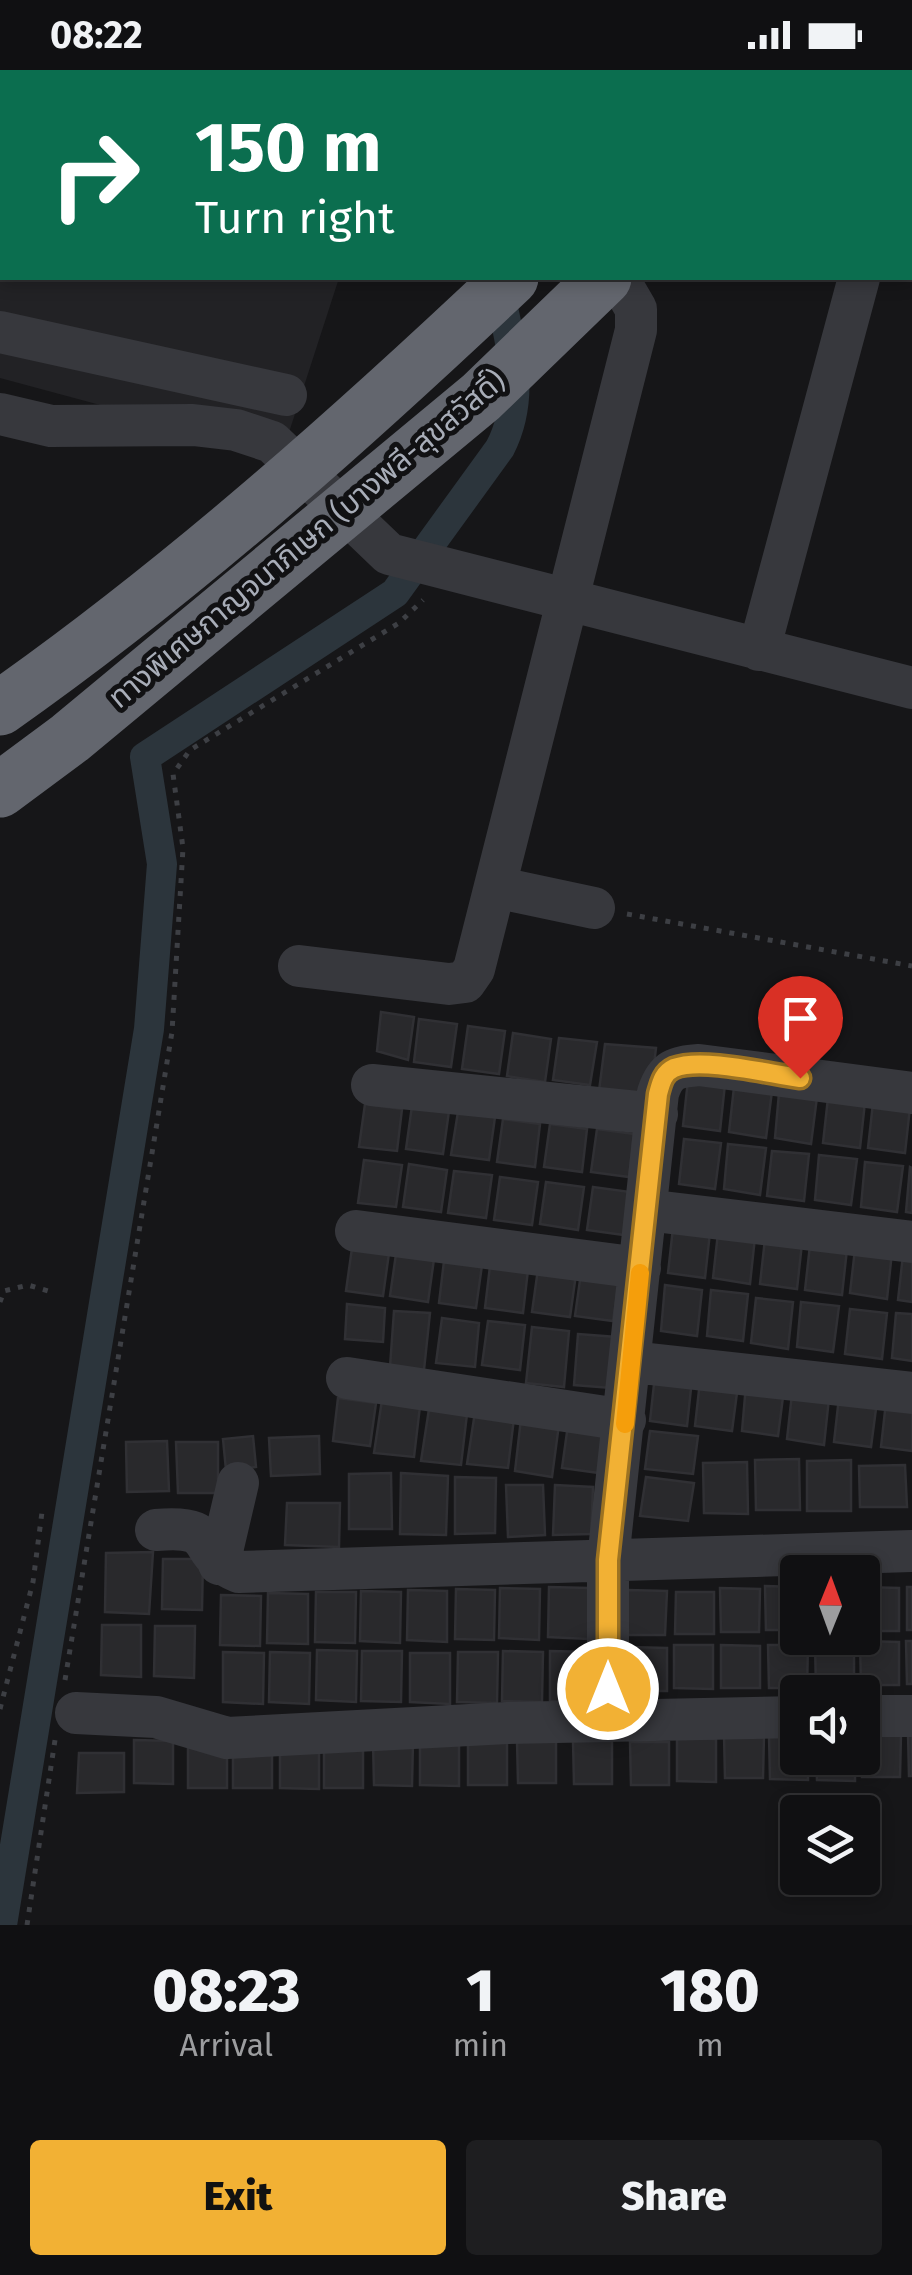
<!DOCTYPE html>
<html lang="en">
<head>
<meta charset="utf-8">
<style>
	:root { --surface:#101012; --page:#1e1e20; --text:#f1f3f6; --muted:#9c9d9f; --line:#303032; --accent:#f2b134 }
	body { margin:0; font-family:"Fira Sans","Noto Sans Thai",sans-serif; background:var(--page); color:var(--text); height:100vh; display:flex; flex-direction:column; font-size:38px; white-space:nowrap }
	* { box-sizing:border-box; margin:0 }
	p { font-size:32px; color:var(--muted) }
	.icon { flex:none; width:55px; height:55px; fill:none; stroke:currentColor; stroke-width:2; stroke-linecap:round; stroke-linejoin:round }
	.map { position:relative; height:1855px; overflow:hidden }
	.details { display:flex; flex-direction:column; background:var(--surface); flex:1 }
	.details>* { flex:none }
	.hud { position:absolute; left:0px; top:0px; width:912px; height:210px; box-shadow:0 5px 15px #0003,0 0 0 2px var(--line); background:#0b6e4f; color:#fff; overflow:hidden }
	.needle { width:65px; rotate:1deg }
	.tools { position:absolute; left:780px; top:1485px; display:grid; gap:20px }
	.tools a { display:grid; place-items:center; width:100px; height:100px; border-radius:10px; background:var(--surface); box-shadow:0 5px 15px #0003,0 0 0 2px var(--line); font-size:50px }
	.pin { position:absolute; display:grid; place-items:center; width:85px; height:85px; color:#fff; margin:-102px -42px; border-radius:50% 50% 50% 0; rotate:-45deg; box-shadow:0 0 10px #0007 }
	.pin .icon { rotate:45deg }
	.me { position:absolute; width:110px; margin:-55px; rotate:0deg; stroke-linejoin:round; filter:drop-shadow(0 0 8px #0008) }
	.turn { display:flex; align-items:center; gap:35px; height:210px; padding:0 30px; font-size:45px }
	.turn .icon { width:130px; height:130px; stroke-width:2.5 }
	.turn b { display:block; font-size:70px; line-height:85px }
	.eta { display:flex; justify-content:space-evenly; align-items:center; height:170px; text-align:center }
	.eta b { font-size:60px; font-weight:800; line-height:70px }
	.primary-button { display:flex; gap:20px; margin-top:auto; padding:20px 30px }
	.primary-button a { flex:1; height:115px; border-radius:10px; background:var(--accent); color:#111; font-size:40px; font-weight:800; line-height:115px; text-align:center }
	.primary-button a+a { background:var(--page); color:var(--text) }
	.status { display:flex; justify-content:space-between; align-items:center; height:70px; padding:0 50px; background:var(--surface); direction:ltr }
	.status svg { height:28px; fill:currentColor }
	.map>svg:first-child { display:block }
	.built { fill:#222225 }
	.lines { fill:none; stroke-linecap:round; stroke-linejoin:round }
	.canal { stroke:#2c353c; stroke-width:30 }
	.building { fill:#29292c; stroke:#303034; stroke-width:2.5 }
	.path { stroke:#3d3f44; stroke-width:5; stroke-dasharray:5 8; stroke-linecap:butt }
	.minor { stroke:#37383d; stroke-width:42 }
	.highway { stroke:#63666e; stroke-width:55 }
	.highway-bridge { stroke:#63666e; stroke-width:55 }
	.route-casing { stroke:#9d7322; stroke-width:25 }
	.route { stroke:#f2b134; stroke-width:18 }
	.slow { stroke:#f59e0b; stroke-width:18 }
	.labels { text-anchor:middle; dominant-baseline:central; stroke-width:10; stroke-linejoin:round; paint-order:stroke }
	.street-label { font-size:30px; fill:#a8adb8; stroke:#111113 }
</style>
</head>
<body>
<div class="status"><b>08:22</b><svg viewBox="0 0 49 12"><path d="M0 12V9h3v3zM5 12V6h3v6zM10 12V3h3v9zM15 12V0h3v12zM26 1h20v11H26zM47 4h2v5h-2z"/></svg></div>
<div class="map">
<svg width="912" height="1855" viewBox="0 0 912 1855">
	<rect width="100%" height="100%" fill="#161618"/>
	<!-- built -->
	<path class="built" d="M0,0H405L2,2V208H339L282,384L0,308Z"/>
	<g class="lines">
		<!-- canal -->
		<path class="canal" d="M542,2L543,0
			M2,1855L149,959L162,794L145,687L395,523L500,378C528,324 509,268 497,212"/>
	</g>
	<!-- building -->
	<path class="building" d="M381,942L414,947L408,990L377,981Z
		M419,949L457,954L451,997L414,992Z
		M468,956L505,961L499,1004L462,999Z
		M513,963L551,969L545,1012L507,1006Z
		M559,968L597,972L590,1015L553,1010Z
		M605,974L656,978L650,1028L599,1021Z
		M688,1010L725,1014L720,1061L683,1056Z
		M734,1017L772,1021L766,1068L729,1062Z
		M779,1023L817,1027L811,1074L775,1068Z
		M828,1028L865,1032L860,1078L823,1073Z
		M873,1033L910,1037L905,1083L868,1078Z
		M365,1034L402,1039L397,1081L359,1077Z
		M412,1036L449,1041L443,1084L406,1079Z
		M458,1042L495,1047L489,1090L451,1085Z
		M503,1049L540,1054L535,1097L497,1092Z
		M550,1054L587,1059L582,1102L544,1097Z
		M597,1059L634,1064L629,1107L591,1102Z
		M684,1069L721,1073L715,1119L679,1114Z
		M728,1074L766,1078L760,1125L724,1119Z
		M772,1081L809,1084L804,1131L767,1126Z
		M819,1085L857,1089L851,1135L815,1130Z
		M364,1090L402,1095L396,1137L358,1133Z
		M865,1092L903,1096L897,1142L861,1137Z
		M409,1094L447,1100L441,1142L403,1137Z
		M910,1097L912,1098V1143L906,1142Z
		M454,1101L492,1105L486,1148L448,1143Z
		M500,1107L538,1112L532,1155L494,1150Z
		M546,1112L584,1117L578,1160L540,1154Z
		M593,1117L630,1122L624,1165L587,1160Z
		M673,1158L710,1162L705,1208L668,1203Z
		M718,1163L755,1167L750,1214L713,1208Z
		M765,1169L802,1173L797,1219L760,1214Z
		M810,1175L847,1179L842,1225L805,1220Z
		M352,1178L389,1183L383,1226L346,1221Z
		M855,1179L892,1182L887,1229L850,1223Z
		M396,1184L434,1189L428,1232L390,1226Z
		M903,1185L912,1186V1232L898,1230Z
		M444,1191L482,1195L476,1238L439,1233Z
		M490,1196L528,1200L523,1243L485,1238Z
		M538,1199L576,1204L570,1247L532,1242Z
		M581,1203L619,1209L613,1251L575,1246Z
		M665,1215L702,1220L697,1266L661,1261Z
		M711,1220L748,1224L743,1271L707,1266Z
		M756,1228L793,1232L788,1279L751,1273Z
		M801,1232L839,1236L833,1282L797,1277Z
		M347,1234L385,1238L383,1272L345,1269Z
		M850,1239L887,1243L882,1289L845,1284Z
		M394,1241L430,1243L424,1300L390,1297Z
		M896,1243L912,1244V1291L892,1288Z
		M442,1248L479,1253L475,1297L436,1293Z
		M488,1251L525,1255L520,1300L482,1295Z
		M532,1257L569,1261L564,1317L526,1313Z
		M578,1264L616,1267L611,1318L574,1315Z
		M655,1305L692,1309L687,1356L650,1351Z
		M700,1311L738,1315L732,1361L695,1356Z
		M746,1315L784,1319L778,1366L742,1361Z
		M792,1324L829,1328L824,1375L787,1369Z
		M839,1327L877,1331L871,1377L834,1372Z
		M338,1328L376,1333L370,1376L333,1371Z
		M382,1330L420,1336L414,1387L374,1383Z
		M886,1332L912,1335V1381L881,1377Z
		M429,1339L467,1344L461,1395L421,1391Z
		M475,1342L514,1348L508,1398L467,1394Z
		M521,1349L559,1354L552,1407L515,1401Z
		M568,1355L605,1360L599,1403L562,1398Z
		M650,1361L698,1366L693,1404L645,1399Z
		M253,1366L256,1397L226,1400L223,1369Z
		M319,1366L320,1404L271,1406L269,1368Z
		M167,1371L169,1421L127,1422L126,1372Z
		M176,1372H218V1423H178Z
		M799,1389L800,1440H756L755,1390Z
		M851,1390V1441H807V1391Z
		M747,1392L748,1444L704,1443L703,1393Z
		M905,1395L907,1437H860L859,1396Z
		M391,1403L392,1459H349V1404Z
		M401,1403L448,1406L446,1465L400,1464Z
		M455,1407L496,1408L495,1463L455,1464Z
		M646,1407L694,1413L688,1451L640,1446Z
		M506,1415H543L545,1465L508,1467Z
		M555,1415L593,1417L591,1464L553,1465Z
		M287,1433H340L339,1477L285,1475Z
		M153,1482L149,1544L105,1542L106,1483Z
		M163,1489H203L202,1540L162,1539Z
		M765,1516L798,1517V1560H766Z
		M549,1517L589,1518L588,1569L548,1567Z
		M862,1517L899,1518V1561H862Z
		M907,1517H912V1560H907Z
		M500,1518L540,1519L539,1570L499,1568Z
		M720,1518L760,1519L759,1562H721Z
		M456,1519L495,1520L494,1570L455,1569Z
		M408,1520L447,1521V1572L407,1570Z
		M627,1520L667,1521L665,1565H628Z
		M361,1521L401,1522L400,1573L360,1571Z
		M316,1522H356L355,1573L315,1572Z
		M676,1522H714V1564H675Z
		M268,1523L308,1524V1574L267,1573Z
		M221,1525L261,1526L260,1576L220,1575Z
		M102,1555H141V1607L101,1605Z
		M155,1556H195L194,1608L154,1606Z
		M860,1571L899,1572V1615H861Z
		M906,1571H912V1614H907Z
		M674,1575H713V1619L674,1618Z
		M721,1575L760,1576V1618H721Z
		M768,1575H808L807,1618H769Z
		M815,1575H854V1619L816,1618Z
		M628,1577L667,1578V1621H628Z
		M317,1580L357,1581L356,1632L316,1630Z
		M362,1581H402L401,1632L361,1631Z
		M503,1581L543,1582L542,1632L502,1631Z
		M550,1581L591,1582L590,1633L550,1631Z
		M223,1582L264,1583L263,1634L223,1632Z
		M270,1582L310,1583L309,1634L269,1632Z
		M458,1582H498L497,1633L457,1632Z
		M410,1583H450V1634L410,1632Z
		M862,1663L901,1664L900,1707H862Z
		M908,1663H912V1706H909Z
		M724,1664L764,1665L763,1708H725Z
		M769,1666H798V1688H808V1710L770,1709Z
		M677,1668L716,1669V1712L677,1711Z
		M134,1670L173,1671V1714L134,1713Z
		M517,1670H556V1713H518Z
		M373,1671L413,1672L412,1716L374,1715Z
		M468,1671L507,1672V1715H468Z
		M573,1671H612V1714H574Z
		M420,1672L459,1673V1716L420,1715Z
		M630,1672H669V1715H631Z
		M233,1674L272,1675V1718H233Z
		M324,1674L363,1675V1718H324Z
		M188,1675H227V1718H188Z
		M280,1675L319,1676V1719L280,1718Z
		M79,1683H124V1722L77,1723Z
		M816,1688H855V1711L817,1710Z"/>
	<g class="lines">
		<!-- path -->
		<path class="path" d="M627,844L912,896
			M0,1232L4,1221L28,1215L48,1221
			M65,1610L172,962L183,778L173,704L190,680L399,553L423,530
			M0,1639L33,1512L42,1442
			M27,1855L55,1670"/>
		<!-- minor -->
		<path class="minor" d="M642,2L644,0
			M910,13L912,6
			M0,262L286,325
			M0,344L51,356L193,355L236,360L272,372L389,484L912,618
			M759,580L859,208
			M495,817L594,838
			M299,896L449,914L465,912L474,899L636,260V239L618,208
			M372,1015L657,1044
			M646,1140L912,1172
			M356,1161L640,1198
			M632,1292L912,1323
			M347,1308L625,1350
			M156,1460C224,1454 190,1482 239,1502L912,1481
			M219,1494L238,1413
			M76,1643L156,1647L227,1668L507,1653L798,1647
			M862,1646H912
			M608,1651V1490L658,1023C666,999 675,997 699,995L912,1023"/>
		<!-- highway -->
		<path class="highway" d="M713,2L715,0
			M804,2L807,0"/>
		<!-- highway-bridge -->
		<path class="highway-bridge" d="M0,638C182,510 350,360 511,208
			M0,720L70,668L481,327L604,208"/>
	</g>
	<g class="lines">
		<!-- route casing -->
		<g class="route-casing">
			<path id="route" d="M608,1619V1490L658,1024C661,1013 663,1003 674,998C702,987 769,1004 800,1008"/>
		</g>
		<!-- route -->
		<use href="#route" class="route"/>
		<!-- slow -->
		<path class="slow" d="M625,1354L640,1203"/>
	</g>
	<g class="labels">
		<!-- street labels -->
		<g class="street-label">
			<text transform="translate(307 469) rotate(-40)">ทางพิเศษกาญจนาภิเษก (บางพลี-สุขสวัสดิ์)</text>
		</g>
	</g>
</svg>
<div class="tools">
<a><svg class="needle" viewBox="-14 -14 28 28"><path d="M0-13l5 13h-10z" fill="#e53935"/><path d="M0 13l5-13h-10z" fill="#9c9d9f"/></svg></a>
<a><svg class="icon" aria-label="sound" viewBox="0 0 24 24"><path d="M4 9h4l5-4v14l-5-4H4zM17 9q2 3 0 6"/></svg></a>
<a><svg class="icon" aria-label="layers" viewBox="0 0 24 24"><path d="M12 4l9 5-9 5-9-5zM3 14l9 5 9-5"/></svg></a>
</div>
<div class="pin" style="left:800px;top:1008px;background:#d93025"><svg class="icon" aria-label="arrive" viewBox="0 0 24 24"><path d="M6 21V4h12l-3 4 3 4H6"/></svg></div>
<svg class="me" style="left:608px;top:1619px" viewBox="-20 -20 40 40"><circle r="17" fill="#f2b134" stroke="#fff" stroke-width="3"/><path d="M0-11L8 9 0 5-8 9z" fill="#fff"/></svg>
<div class="hud">
<div class="turn"><svg class="icon" aria-label="right" viewBox="0 0 24 24"><path d="M7 20v-9h11M14 6l5 5-5 5"/></svg><div><b>150 m</b>Turn right</div></div>
</div>
</div>
<section class="details">
<div class="eta">
<div><b>08:23</b><p>Arrival</p></div>
<div><b>1</b><p>min</p></div>
<div><b>180</b><p>m</p></div>
</div>
<div class="primary-button"><a>Exit</a><a>Share</a></div>
</section>
</body>
</html>
